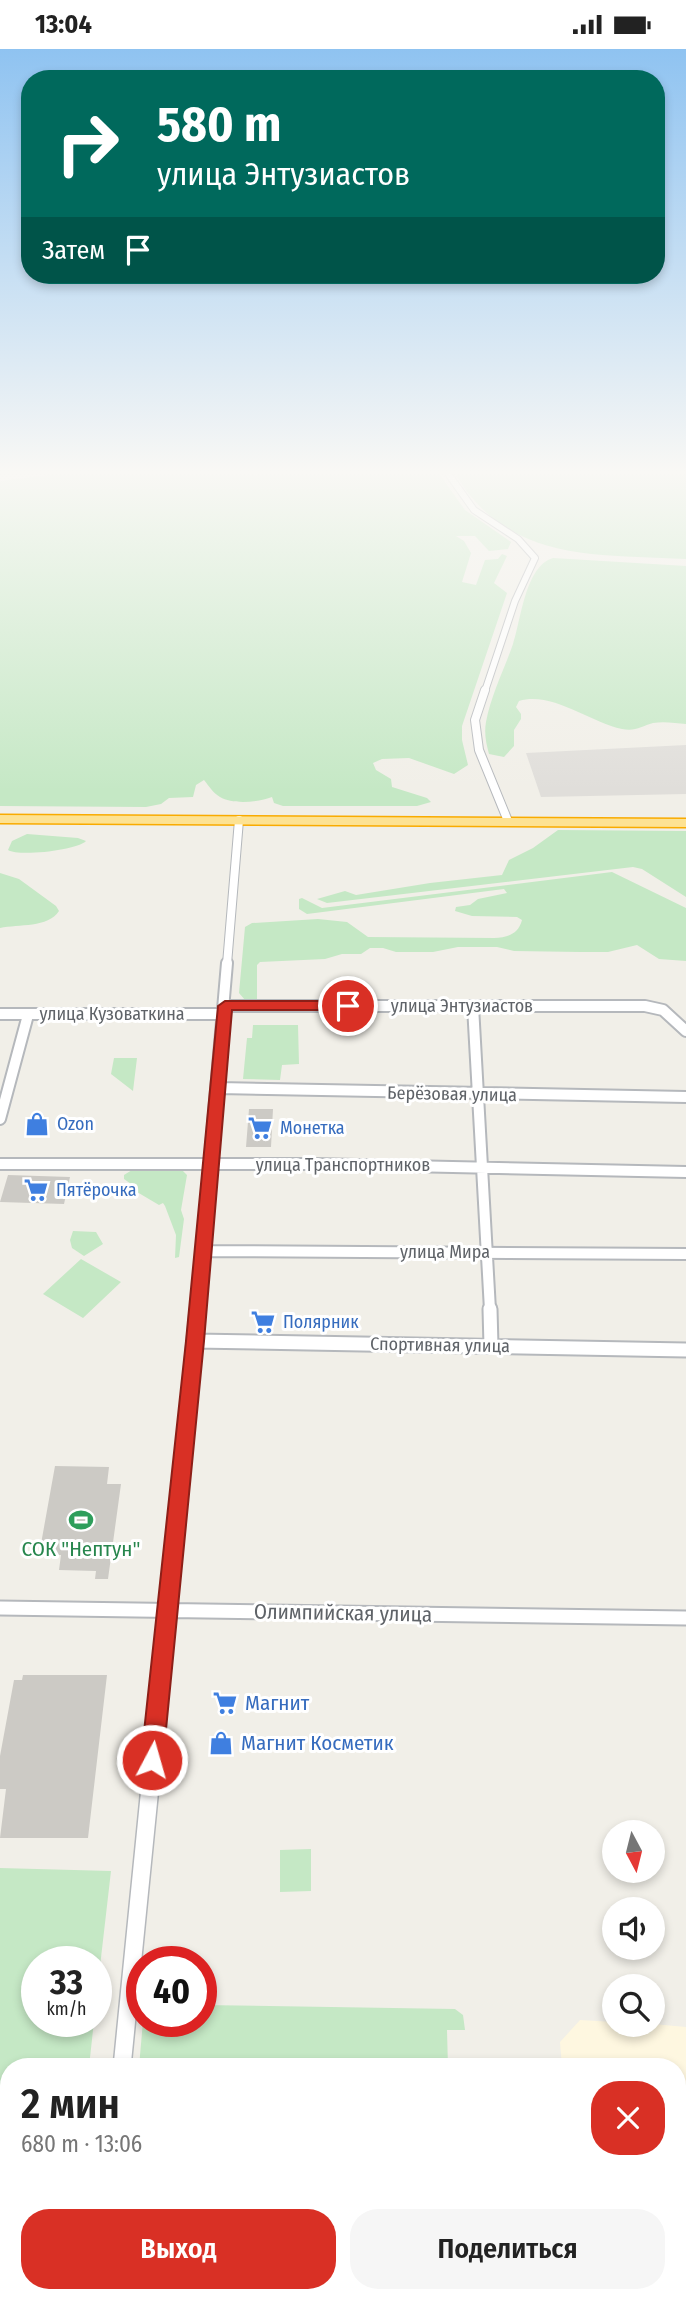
<!DOCTYPE html>
<html lang="ru">
<head>
<meta charset="utf-8">
<style>
	:root { --surface:#fff; --page:#f6f6f6; --text:#222; --muted:#767676; --accent:#d93025 }
	body { margin:0; font-family:"Fira Sans Condensed",sans-serif; background:var(--page); color:var(--text); height:100vh; display:flex; flex-direction:column; font-size:26px; white-space:nowrap }
	* { box-sizing:border-box; margin:0 }
	p { font-size:23px; color:var(--muted) }
	.icon { flex:none; width:38px; height:38px; fill:none; stroke:currentColor; stroke-width:2; stroke-linecap:round; stroke-linejoin:round }
	.map { position:relative; flex:1; overflow:hidden }
	.details { position:absolute; left:0px; top:2009px; width:686px; height:245px; display:flex; flex-direction:column; background:var(--surface); border-radius:28px 28px 0 0; box-shadow:0 4px 10px #0003 }
	.details>* { flex:none }
	.guide { position:absolute; left:21px; top:21px; width:644px; height:214px; border-radius:28px; box-shadow:0 4px 10px #0003; background:#00695c; color:#fff; overflow:hidden }
	.needle { width:46px; rotate:173deg }
	.tools { position:absolute; left:602px; top:1771px; display:grid; gap:14px }
	.tools a { display:grid; place-items:center; width:63px; height:63px; border-radius:50%; background:var(--surface); box-shadow:0 4px 10px #0003; font-size:35px }
	.speed { position:absolute; left:21px; top:1897px; display:flex; gap:14px; font-size:35px; font-weight:700; text-align:center }
	.speed>* { display:grid; place-content:center; width:91px; height:91px; border-radius:50%; background:var(--surface); box-shadow:0 4px 10px #0003; line-height:1 }
	.speed small { font-size:18px; font-weight:400 }
	.speed .limit { border:10px solid #d22; background:#fff; color:#111 }
	.pin { position:absolute; display:grid; place-items:center; width:60px; height:60px; color:#fff; margin:-30px; border:4px solid #fff; border-radius:50%; box-shadow:0 2px 7px #0007 }
	.me { position:absolute; width:77px; margin:-38px; rotate:6deg; stroke-linejoin:round; filter:drop-shadow(0 0 5px #0008) }
	.turn { display:flex; align-items:center; gap:24px; height:147px; padding:0 21px; font-size:32px }
	.turn .icon { width:91px; height:91px; stroke-width:2.5 }
	.turn b { display:block; font-size:49px; line-height:60px }
	.then { display:flex; align-items:center; height:66px; padding:0 21px; background:#0003; gap:14px; font-size:26px }
	.round { display:grid; place-items:center; flex:none; width:74px; height:74px; border-radius:28px; background:var(--page) }
	.overview { display:flex; align-items:center; justify-content:space-between; height:119px; padding:0 21px }
	h1 { font-size:42px; font-weight:600; line-height:52px }
	.primary-button { display:flex; gap:14px; margin-top:auto; padding:14px 21px }
	.primary-button a { flex:1; height:80px; border-radius:28px; background:var(--accent); color:#fff; font-size:28px; font-weight:600; line-height:80px; text-align:center }
	.primary-button a+a { background:var(--page); color:var(--text) }
	.status { display:flex; justify-content:space-between; align-items:center; height:49px; padding:0 35px; background:var(--surface); direction:ltr }
	.status svg { height:19px; fill:currentColor }
	.map>svg:first-child { display:block }
	.commercial { fill:#fef7e0 }
	.industrial { fill:#e0deda }
	.green { fill:#c5e8c5 }
	.building { fill:#cccac5 }
	.lines { fill:none; stroke-linecap:round; stroke-linejoin:round }
	.minor-far4-casing { stroke:#b5b8bc; stroke-width:8 }
	.minor-far3-casing { stroke:#b5b8bc; stroke-width:10 }
	.minor-far2-casing { stroke:#b5b8bc; stroke-width:14 }
	.minor-far1-casing { stroke:#b5b8bc; stroke-width:17 }
	.minor-casing { stroke:#b5b8bc; stroke-width:20 }
	.highway-casing { stroke:#f9ab00; stroke-width:3 }
	.minor-far4 { stroke:#fff; stroke-width:6 }
	.minor-far3 { stroke:#fff; stroke-width:8 }
	.minor-far2 { stroke:#fff; stroke-width:10 }
	.minor-far1 { stroke:#fff; stroke-width:13 }
	.minor { stroke:#fff; stroke-width:17 }
	.highway { fill:#fde293; fill-rule:evenodd }
	.route { fill:#d93025; stroke:#8d1f18; stroke-width:2 }
	.labels { text-anchor:middle; dominant-baseline:central; stroke-width:6; stroke-linejoin:round; paint-order:stroke }
	.street-label { font-size:18px; fill:#5f6368; stroke:#fff }
	.shop-label { font-size:18px; fill:#366cbe; stroke:#fff; text-anchor:start }
	.near-leisure-label { font-size:21px; fill:#27864d; stroke:#fff }
	.near-street-label { font-size:21px; fill:#5f6368; stroke:#fff }
	.near-shop-label { font-size:21px; fill:#366cbe; stroke:#fff; text-anchor:start }
</style>
</head>
<body>
<div class="status"><b>13:04</b><svg viewBox="0 0 49 12"><path d="M0 12V9h3v3zM5 12V6h3v6zM10 12V3h3v9zM15 12V0h3v12zM26 1h20v11H26zM47 4h2v5h-2z"/></svg></div>
<div class="map">
<svg width="686" height="2254" viewBox="0 0 686 2254">
	<rect width="100%" height="100%" fill="#f1efe8"/>
	<!-- commercial -->
	<path class="commercial" d="M580,1971L614,1973V1976L653,1975L686,1978V2163H677V2018H562L560,1993Z"/>
	<!-- industrial -->
	<path class="industrial" d="M686,696V745L541,748L526,704Z"/>
	<!-- green -->
	<path class="green" d="M49,426H440L465,461L511,493L508,500L489,502L475,487H456L464,492L471,504L462,533L476,536L485,511L498,510L502,505L507,507L494,534L507,544L462,677V691L468,716L454,725L409,709L382,710L373,714L376,721L391,730L392,738L427,749L431,753L417,757H283L274,754L272,748C259,753 233,756 220,748C213,744 209,737 204,731L196,736L193,748L169,749L161,755L146,758L0,757V432Z
		M456,426H686V510C595,505 509,514 456,426Z
		M553,509L686,517V675C676,674 663,672 653,674C642,677 635,683 622,680C589,673 552,642 519,652L516,658L521,665V670L514,681V697L504,708L489,705C486,694 484,684 486,673C491,646 504,621 513,595C521,572 525,517 553,509Z
		M558,781L686,782V848L642,820L633,818L327,854L317,850L345,842L356,846L430,834L502,826L509,811L533,799Z
		M27,785L78,789L86,792C78,801 19,808 8,801L12,792Z
		M612,823L686,859V912L659,910L637,896L608,903H580L514,902L497,898H458L433,903H396L383,899H370L361,905H342L325,910L260,913L257,916V950L245,951L239,944L245,878L252,874L318,870L347,873L368,888L494,889C507,888 518,886 522,871L517,868L472,867L455,862L456,858L470,856L478,850L507,844L504,840L307,865L299,860V850L302,849L322,859Z
		M0,824L19,830L56,857L59,862C48,879 19,875 0,879Z
		M253,976H298L299,1015L282,1016L280,1031L243,1030L247,989H252Z
		M114,1009H137L133,1042L111,1025Z
		M132,1121H182L187,1126L181,1161L184,1170L179,1208L175,1209L176,1186L165,1157L163,1154L159,1156L137,1143L134,1137L124,1130V1126Z
		M73,1182L96,1183L103,1195L84,1207L72,1199L70,1191Z
		M81,1210L121,1233L83,1269L43,1245Z
		M311,1800V1842L280,1843V1801Z
		M0,1819L111,1822L96,1952V1913H37V1972H94L89,2018H9V2245H47L41,2254H0Z
		M201,1956L455,1960L463,1966L465,1981H447L448,2018H139L143,1972H201Z
		M116,2245H473V2254H115Z"/>
	<!-- building -->
	<path class="building" d="M249,1060H273L271,1098H246Z
		M8,1126L70,1128L64,1155L0,1153Z
		M55,1417L109,1418L107,1435H121L108,1530H95L96,1522L59,1521L61,1506H39Z
		M23,1626H107L88,1789H0L6,1740H0V1707L14,1631H22Z"/>
	<g class="lines">
		<!-- minor-far4 casing -->
		<g class="minor-far4-casing">
			<path id="minor-far4" d="M449,426L474,461L518,490L535,509L515,552L485,642"/>
		</g>
		<!-- minor-far3 casing -->
		<g class="minor-far3-casing">
			<path id="minor-far3" d="M485,641L475,671L479,701L508,772
				M227,915L239,771"/>
		</g>
		<!-- minor-far2 casing -->
		<g class="minor-far2-casing">
			<path id="minor-far2" d="M225,957H645L663,961L686,982
				M473,957L490,1261
				M0,965H225
				M219,1039L686,1048
				M0,1070L28,966
				M0,1115H314L686,1123
				M203,1202L686,1205
				M197,1261L227,914"/>
		</g>
		<!-- minor-far1 casing -->
		<g class="minor-far1-casing">
			<path id="minor-far1" d="M490,1260L491,1297
				M195,1292L686,1301
				M0,1559L686,1569
				M154,1700L197,1260"/>
		</g>
		<!-- minor casing -->
		<g class="minor-casing">
			<path id="minor" d="M122,2018L154,1698
				M99,2254L100,2245"/>
		</g>
		<!-- highway casing -->
		<g class="highway-casing">
			<path id="highway" d="M0,766L686,770V778L0,774Z"/>
		</g>
		<!-- minor-far4 -->
		<use href="#minor-far4" class="minor-far4"/>
		<!-- minor-far3 -->
		<use href="#minor-far3" class="minor-far3"/>
		<!-- minor-far2 -->
		<use href="#minor-far2" class="minor-far2"/>
		<!-- minor-far1 -->
		<use href="#minor-far1" class="minor-far1"/>
		<!-- minor -->
		<use href="#minor" class="minor"/>
		<!-- highway -->
		<use href="#highway" class="highway"/>
	</g>
	<!-- sky -->
	<linearGradient id="sky" x2="0" y2="1"><stop stop-color="#8fc3f1"/><stop offset="0.57" stop-color="#f9f8f5"/><stop offset="1" stop-color="#f9f8f5" stop-opacity="0"/></linearGradient>
	<rect width="686" height="742" fill="url(#sky)"/>
	<!-- route -->
	<path class="route" d="M225,952H348L355,957L348,961H232L204,1292L163,1711L160,1719L152,1722L145,1719L141,1711L186,1292L218,957Z"/>
	<!-- icons -->
	<defs>
		<g id="shop-bare" transform="scale(1.89)"><path d="M-5-2.5h2.3a2.7 3.5 0 0 1 5.4 0H5L5.5 6h-11ZM-1.5-2.5h3a1.5 2.3 0 0 0-3 0Z" fill="#3f7fe0" stroke="#fff" stroke-width="2.5" paint-order="stroke"/></g>
		<g id="supermarket-bare" transform="scale(1.89)"><path d="M-6-5.5h2.5l.6 2H6L4.5 2H-2.5L-4.4-4H-6ZM-1.5 3.2a1.3 1.3 0 1 0 .1 0ZM3 3.2a1.3 1.3 0 1 0 .1 0Z" fill="#3f7fe0" stroke="#fff" stroke-width="2.5" paint-order="stroke"/></g>
		<g id="stadium-bare" transform="scale(1.89)"><path d="M0-5a6.5 5 0 1 0 0 10a6.5 5 0 1 0 0-10ZM-3.5-1.8h7v3.6h-7Z" fill="#2e9e5b" stroke="#fff" stroke-width="2.5" paint-order="stroke"/></g>
	</defs>
	<g fill-rule="evenodd">
		<use href="#shop-bare" x="37" y="1075"/>
		<use href="#supermarket-bare" x="260" y="1079"/>
		<use href="#supermarket-bare" x="36" y="1141"/>
		<use href="#supermarket-bare" x="263" y="1273"/>
		<use href="#stadium-bare" x="81" y="1471"/>
		<use href="#supermarket-bare" x="225" y="1654"/>
		<use href="#shop-bare" x="221" y="1694"/>
	</g>
	<g class="labels">
		<!-- street labels -->
		<g class="street-label">
			<text x="462" y="957">улица Энтузиастов</text>
			<text x="112" y="965">улица Кузоваткина</text>
			<text transform="translate(452 1045) rotate(1)">Берёзовая улица</text>
			<text x="343" y="1116">улица Транспортников</text>
			<text x="445" y="1203">улица Мира</text>
			<text transform="translate(440 1296) rotate(1)">Спортивная улица</text>
		</g>
		<!-- shop labels -->
		<g class="shop-label">
			<text x="57" y="1075">Ozon</text>
			<text x="280" y="1079">Монетка</text>
			<text x="56" y="1141">Пятёрочка</text>
			<text x="283" y="1273">Полярник</text>
		</g>
		<!-- near-leisure labels -->
		<g class="near-leisure-label">
			<text x="81" y="1500">СОК "Нептун"</text>
		</g>
		<!-- near-street labels -->
		<g class="near-street-label">
			<text transform="translate(343 1564) rotate(1)">Олимпийская улица</text>
		</g>
		<!-- near-shop labels -->
		<g class="near-shop-label">
			<text x="245" y="1654">Магнит</text>
			<text x="241" y="1694">Магнит Косметик</text>
		</g>
	</g>
</svg>
<div class="tools">
<a><svg class="needle" viewBox="-14 -14 28 28"><path d="M0-13l5 13h-10z" fill="#e53935"/><path d="M0 13l5-13h-10z" fill="#767676"/></svg></a>
<a><svg class="icon" aria-label="sound" viewBox="0 0 24 24"><path d="M4 9h4l5-4v14l-5-4H4zM17 9q2 3 0 6"/></svg></a>
<a><svg class="icon" aria-label="search" viewBox="0 0 24 24"><circle cx="10" cy="10" r="6"/><path d="M15 15l6 6"/></svg></a>
</div>
<div class="speed"><div>33<small>km/h</small></div><div class="limit">40</div></div>
<div class="pin" style="left:348px;top:957px;background:#d93025"><svg class="icon" aria-label="arrive" viewBox="0 0 24 24"><path d="M6 21V4h12l-3 4 3 4H6"/></svg></div>
<svg class="me" style="left:152px;top:1711px" viewBox="-20 -20 40 40"><circle r="17" fill="#d93025" stroke="#fff" stroke-width="3"/><path d="M0-11L8 9 0 5-8 9z" fill="#fff"/></svg>
<div class="guide">
<div class="turn"><svg class="icon" aria-label="right" viewBox="0 0 24 24"><path d="M7 20v-9h11M14 6l5 5-5 5"/></svg><div><b>580 m</b>улица Энтузиастов</div></div>
<div class="then">Затем<svg class="icon" aria-label="arrive" viewBox="0 0 24 24"><path d="M6 21V4h12l-3 4 3 4H6"/></svg></div>
</div>
<section class="details">
<div class="overview"><div><h1>2 мин</h1><p>680 m · 13:06</p></div><a class="round" style="background:#d93025;color:#fff"><svg class="icon" aria-label="close" viewBox="0 0 24 24"><path d="M6 6l12 12M18 6L6 18"/></svg></a></div>
<div class="primary-button"><a>Выход</a><a>Поделиться</a></div>
</section>
</div>
</body>
</html>
